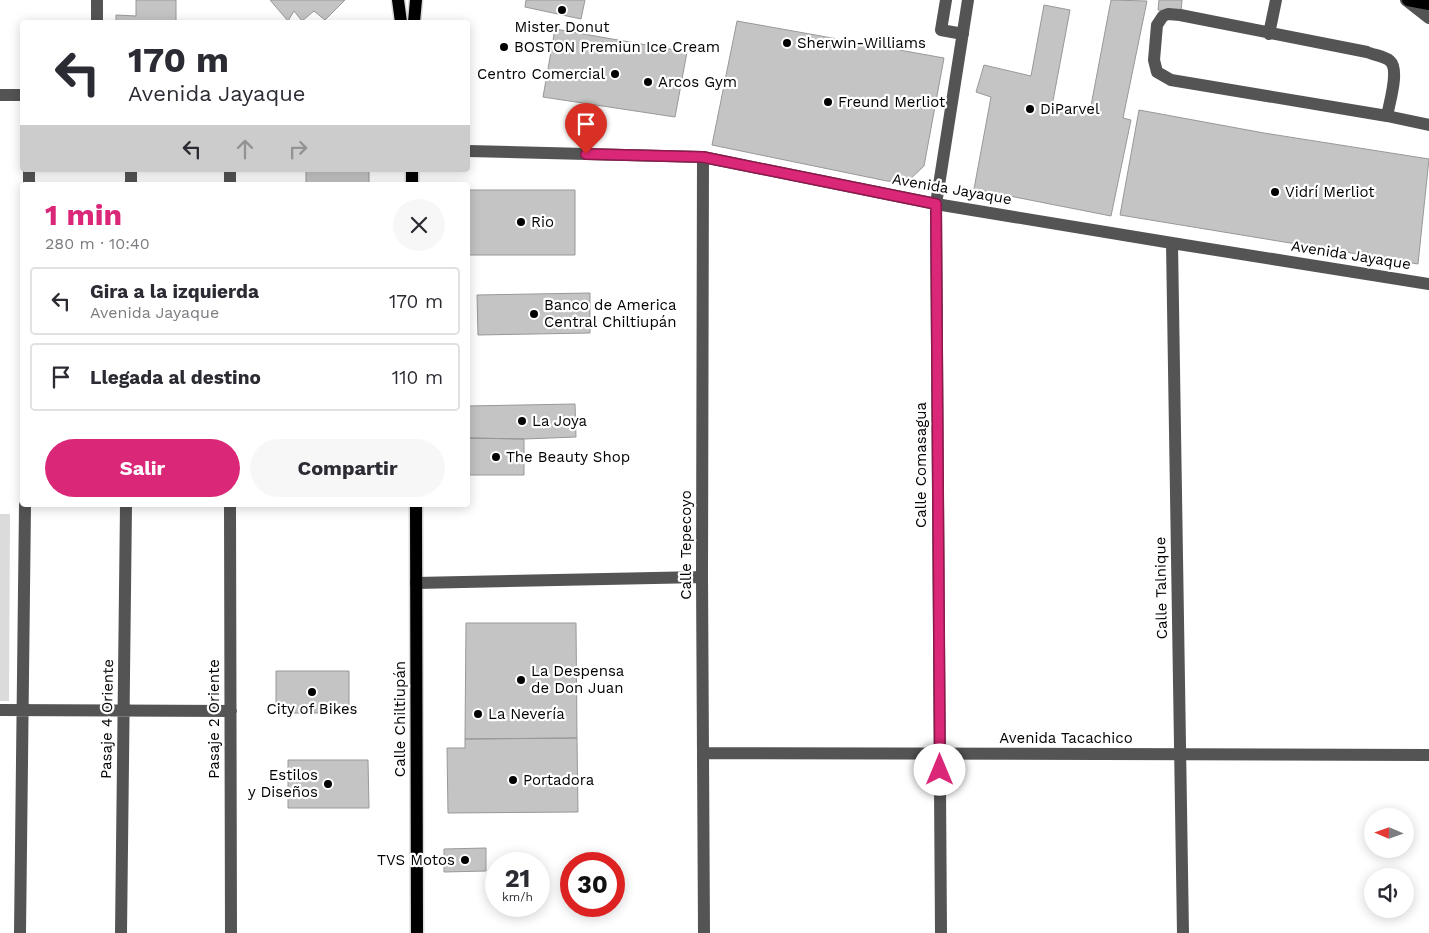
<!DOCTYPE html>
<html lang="es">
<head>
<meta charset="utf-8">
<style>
	:root { --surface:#fff; --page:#f7f7f7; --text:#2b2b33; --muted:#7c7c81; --line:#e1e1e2; --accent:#db2777 }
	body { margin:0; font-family:"Work Sans",sans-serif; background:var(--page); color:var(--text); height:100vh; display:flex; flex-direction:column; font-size:19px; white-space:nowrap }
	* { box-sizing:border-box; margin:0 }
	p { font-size:16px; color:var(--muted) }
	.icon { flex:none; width:28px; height:28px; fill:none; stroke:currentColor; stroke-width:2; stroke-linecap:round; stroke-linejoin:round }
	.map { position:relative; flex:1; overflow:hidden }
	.details { position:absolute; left:20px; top:182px; width:450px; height:325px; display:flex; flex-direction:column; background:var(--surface); border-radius:5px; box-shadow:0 2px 12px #0003 }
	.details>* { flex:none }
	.guide { position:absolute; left:20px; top:20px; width:450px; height:152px; border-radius:5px; box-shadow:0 2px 12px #0003; background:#fff; color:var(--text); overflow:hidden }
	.needle { width:32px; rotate:272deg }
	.tools { position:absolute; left:1364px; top:808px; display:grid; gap:10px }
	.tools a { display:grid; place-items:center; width:50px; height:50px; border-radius:50%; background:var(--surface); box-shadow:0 2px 12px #0003; font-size:25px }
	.speed { position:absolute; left:485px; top:852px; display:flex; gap:10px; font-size:25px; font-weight:700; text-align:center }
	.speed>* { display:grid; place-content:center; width:65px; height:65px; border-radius:50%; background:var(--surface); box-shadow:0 2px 12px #0003; line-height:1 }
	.speed small { font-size:12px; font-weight:400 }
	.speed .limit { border:8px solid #d22; background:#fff; color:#111 }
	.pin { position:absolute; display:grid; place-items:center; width:42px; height:42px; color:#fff; margin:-51px -21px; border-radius:50% 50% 50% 0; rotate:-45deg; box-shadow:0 0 5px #0007 }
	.pin .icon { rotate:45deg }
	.me { position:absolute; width:55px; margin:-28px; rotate:0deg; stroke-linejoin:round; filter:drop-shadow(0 0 4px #0008) }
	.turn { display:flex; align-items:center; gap:18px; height:105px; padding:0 25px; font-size:22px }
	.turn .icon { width:65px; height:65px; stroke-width:2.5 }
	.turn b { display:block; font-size:35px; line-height:42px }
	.lanes { display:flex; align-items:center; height:48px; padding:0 25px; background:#0003; justify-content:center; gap:25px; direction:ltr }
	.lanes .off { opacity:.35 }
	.round { display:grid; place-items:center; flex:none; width:52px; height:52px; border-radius:26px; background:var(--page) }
	.headline { display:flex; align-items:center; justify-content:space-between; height:85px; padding:0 25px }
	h1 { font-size:30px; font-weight:700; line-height:38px; color:var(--accent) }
	.button { display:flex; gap:10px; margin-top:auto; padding:10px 25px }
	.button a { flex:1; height:58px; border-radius:30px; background:var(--accent); color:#fff; font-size:20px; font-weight:700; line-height:58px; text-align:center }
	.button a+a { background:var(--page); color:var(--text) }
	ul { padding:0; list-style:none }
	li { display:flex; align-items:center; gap:15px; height:68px; margin:0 10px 8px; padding:0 15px; border:2px solid var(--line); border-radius:5px }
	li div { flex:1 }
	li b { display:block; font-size:19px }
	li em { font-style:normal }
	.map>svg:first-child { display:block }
	.park { fill:#dbdbdb }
	.building { fill:#c4c4c4; stroke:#989898 }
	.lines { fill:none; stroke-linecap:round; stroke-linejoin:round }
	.major-casing { stroke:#dbdbdb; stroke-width:15 }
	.minor { stroke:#545454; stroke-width:12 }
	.major { stroke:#000; stroke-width:12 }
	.route-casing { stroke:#8e194d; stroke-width:12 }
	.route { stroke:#db2777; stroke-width:9 }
	.poi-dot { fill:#000; stroke:#fff; stroke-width:2 }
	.labels { text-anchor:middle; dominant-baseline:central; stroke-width:4.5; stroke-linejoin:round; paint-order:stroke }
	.poi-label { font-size:15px; fill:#000; stroke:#fff; text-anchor:start }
	.street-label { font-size:15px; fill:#000; stroke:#fff }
</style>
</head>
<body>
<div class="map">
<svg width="1429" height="933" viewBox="0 0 1429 933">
	<rect width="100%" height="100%" fill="#fff"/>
	<!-- park -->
	<path class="park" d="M0,514H10L9,701H0Z"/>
	<!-- building -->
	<path class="building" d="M136,0H176V22H116V15L136,16Z
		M270,0H345L325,20L314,11L302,21L294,11L288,21Z
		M526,0H585L581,19L525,7Z
		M1111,0L1147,1L1123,118L1131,120L1111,216L974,189L991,97L976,92L984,65L1031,76L1044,5L1070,10L1052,106L1090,111Z
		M1159,0H1182L1181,12L1158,10Z
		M737,21L944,58L924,166L907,182L887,181L712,145Z
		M555,29L687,52L675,117L543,97Z
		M1139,110L1264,133L1429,159L1418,264L1120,215Z
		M306,170H369V185H306Z
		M468,190H575V255H468Z
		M590,293V333L478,335L477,295Z
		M575,404L576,437L524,439L468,438V406Z
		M468,438L524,439V475H468Z
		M466,623H576L577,738L465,739Z
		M276,671H349V713H276Z
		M577,738L578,812L448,813L447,748H465V739Z
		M288,760H368L369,808H288Z
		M486,848V871L444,872V849Z"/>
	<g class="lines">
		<!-- major casing -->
		<g class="major-casing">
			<path id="major" d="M398,0L401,22
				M1408,0L1429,4
				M414,22L416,0
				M412,170V185
				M416,505L417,933"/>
		</g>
		<!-- minor -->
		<path class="minor" d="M97,0V22
			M946,0L941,30L963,34
			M1406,0L1429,18
			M1269,34L1276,0
			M0,95H22
			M1387,116C1389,104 1400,70 1390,61C1385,56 1373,55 1367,52L1180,15L1168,14L1163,16L1157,25L1154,60L1157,72L1171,80L1387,116L1429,125
			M468,151L703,157L936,204L1172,243L1429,284
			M703,157L702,577L704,933
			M230,170V185
			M29,185V170
			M131,185V170
			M1172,243L1183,933
			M230,505L231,933
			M416,583L702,577
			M0,710L231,711
			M704,753L1429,755
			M20,933L25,505
			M121,933L126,505
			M941,933L936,204L968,0"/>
		<!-- major -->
		<use href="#major" class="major"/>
	</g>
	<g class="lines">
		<!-- route casing -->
		<g class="route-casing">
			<path id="route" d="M586,154L703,157L936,204L940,770"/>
		</g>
		<!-- route -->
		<use href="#route" class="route"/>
	</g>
	<!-- markers -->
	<g class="poi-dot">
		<circle cx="562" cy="10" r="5"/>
		<circle cx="787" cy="43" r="5"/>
		<circle cx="504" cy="47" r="5"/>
		<circle cx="615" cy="74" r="5"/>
		<circle cx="648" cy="82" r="5"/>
		<circle cx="828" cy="102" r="5"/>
		<circle cx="1030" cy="109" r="5"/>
		<circle cx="1275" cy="192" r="5"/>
		<circle cx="521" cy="222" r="5"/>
		<circle cx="534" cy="314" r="5"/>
		<circle cx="522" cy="421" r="5"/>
		<circle cx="496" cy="457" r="5"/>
		<circle cx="521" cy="680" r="5"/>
		<circle cx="312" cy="692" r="5"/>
		<circle cx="478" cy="714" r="5"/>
		<circle cx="513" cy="780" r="5"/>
		<circle cx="328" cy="784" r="5"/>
		<circle cx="465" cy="860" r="5"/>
	</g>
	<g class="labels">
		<!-- poi labels -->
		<g class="poi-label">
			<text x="562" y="27" text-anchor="middle">Mister Donut</text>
			<text x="797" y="43">Sherwin-Williams</text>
			<text x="514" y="47">BOSTON Premiun Ice Cream</text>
			<text x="605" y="74" text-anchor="end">Centro Comercial</text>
			<text x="658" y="82">Arcos Gym</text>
			<text x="838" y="102">Freund Merliot</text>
			<text x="1040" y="109">DiParvel</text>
			<text x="1285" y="192">Vidrí Merliot</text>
			<text x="531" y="222">Rio</text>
			<text x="544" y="305">Banco de America<tspan x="544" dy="17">Central Chiltiupán</tspan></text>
			<text x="532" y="421">La Joya</text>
			<text x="506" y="457">The Beauty Shop</text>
			<text x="531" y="671">La Despensa<tspan x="531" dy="17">de Don Juan</tspan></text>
			<text x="312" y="709" text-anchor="middle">City of Bikes</text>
			<text x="488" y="714">La Nevería</text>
			<text x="318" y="775" text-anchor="end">Estilos<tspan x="318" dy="17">y Diseños</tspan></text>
			<text x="523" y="780">Portadora</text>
			<text x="455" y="860" text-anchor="end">TVS Motos</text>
		</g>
		<!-- street labels -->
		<g class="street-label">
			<text transform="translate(952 189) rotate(10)">Avenida Jayaque</text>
			<text transform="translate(1351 255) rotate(9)">Avenida Jayaque</text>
			<text transform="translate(921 465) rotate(-90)">Calle Comasagua</text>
			<text transform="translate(686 545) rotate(-90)">Calle Tepecoyo</text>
			<text transform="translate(1161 588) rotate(-91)">Calle Talnique</text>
			<text transform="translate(107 719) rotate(-89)">Pasaje 4 Oriente</text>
			<text transform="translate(214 719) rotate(-90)">Pasaje 2 Oriente</text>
			<text transform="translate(400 719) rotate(-90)">Calle Chiltiupán</text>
			<text x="1066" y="738">Avenida Tacachico</text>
		</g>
	</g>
</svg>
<div class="tools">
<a><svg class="needle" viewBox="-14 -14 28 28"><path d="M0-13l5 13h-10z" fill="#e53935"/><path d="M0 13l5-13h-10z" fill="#7c7c81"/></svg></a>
<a><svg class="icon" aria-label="sound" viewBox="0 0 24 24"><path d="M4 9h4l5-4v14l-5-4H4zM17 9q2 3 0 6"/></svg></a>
</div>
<div class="speed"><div>21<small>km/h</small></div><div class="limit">30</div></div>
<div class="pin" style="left:586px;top:154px;background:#d93025"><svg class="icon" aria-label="arrive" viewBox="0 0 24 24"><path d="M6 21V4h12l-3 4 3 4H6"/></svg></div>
<svg class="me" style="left:940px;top:770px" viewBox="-20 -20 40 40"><circle r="19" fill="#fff"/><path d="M0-13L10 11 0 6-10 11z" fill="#db2777"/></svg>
<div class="guide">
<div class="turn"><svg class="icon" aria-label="left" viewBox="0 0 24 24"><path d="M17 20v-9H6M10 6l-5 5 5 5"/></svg><div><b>170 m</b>Avenida Jayaque</div></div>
<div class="lanes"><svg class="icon" aria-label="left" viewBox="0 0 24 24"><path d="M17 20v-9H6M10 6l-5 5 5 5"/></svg><svg class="icon off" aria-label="ahead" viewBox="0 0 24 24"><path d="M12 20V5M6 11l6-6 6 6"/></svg><svg class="icon off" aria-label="right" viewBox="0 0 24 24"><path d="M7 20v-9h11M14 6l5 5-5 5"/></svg></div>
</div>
<section class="details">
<div class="headline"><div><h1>1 min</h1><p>280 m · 10:40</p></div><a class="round"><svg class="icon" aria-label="close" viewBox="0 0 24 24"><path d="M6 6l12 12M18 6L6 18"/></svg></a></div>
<ul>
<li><svg class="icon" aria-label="left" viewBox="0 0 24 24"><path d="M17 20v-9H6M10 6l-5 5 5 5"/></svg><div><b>Gira a la izquierda</b><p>Avenida Jayaque</p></div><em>170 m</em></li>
<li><svg class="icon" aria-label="arrive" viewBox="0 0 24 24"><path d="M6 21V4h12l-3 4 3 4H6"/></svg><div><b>Llegada al destino</b></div><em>110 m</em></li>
</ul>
<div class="button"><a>Salir</a><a>Compartir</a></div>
</section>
</div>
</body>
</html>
